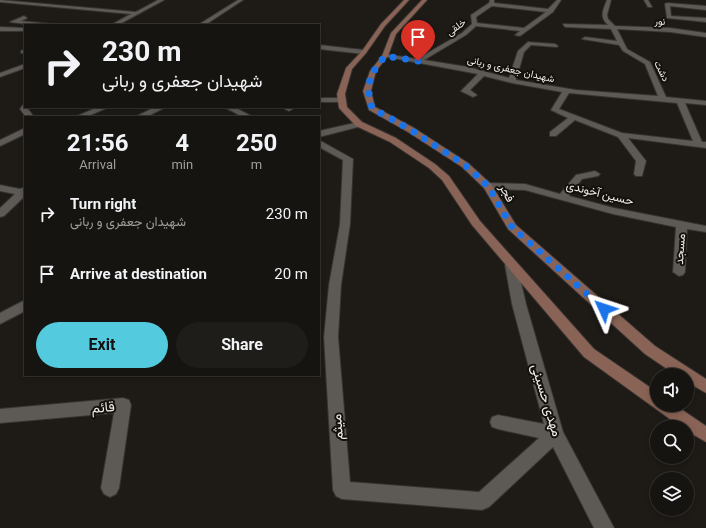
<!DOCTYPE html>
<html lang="en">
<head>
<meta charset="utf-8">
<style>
	:root { --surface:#161410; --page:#1f1d19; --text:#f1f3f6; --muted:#9e9e9f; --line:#353330; --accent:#54cade }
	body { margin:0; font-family:Roboto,Vazirmatn,sans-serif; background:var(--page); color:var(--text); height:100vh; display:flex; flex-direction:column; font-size:15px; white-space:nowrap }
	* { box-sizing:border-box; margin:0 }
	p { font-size:13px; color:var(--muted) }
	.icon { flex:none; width:22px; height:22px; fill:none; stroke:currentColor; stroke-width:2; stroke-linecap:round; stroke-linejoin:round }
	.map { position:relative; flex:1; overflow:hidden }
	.side { position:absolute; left:24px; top:116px; width:296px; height:260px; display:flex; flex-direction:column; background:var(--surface); border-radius:0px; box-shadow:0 2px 6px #0003,0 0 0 1px var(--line) }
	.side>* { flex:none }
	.banner { position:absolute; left:24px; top:24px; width:296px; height:84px; border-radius:0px; box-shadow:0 2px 6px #0003,0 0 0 1px var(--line); background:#161410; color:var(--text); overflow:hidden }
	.buttons { position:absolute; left:650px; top:368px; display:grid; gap:8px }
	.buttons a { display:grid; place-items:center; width:44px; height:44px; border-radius:50%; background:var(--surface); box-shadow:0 2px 6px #0003,0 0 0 1px var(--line); font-size:20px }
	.pin { position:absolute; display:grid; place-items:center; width:34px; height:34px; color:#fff; margin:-41px -17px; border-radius:50% 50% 50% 0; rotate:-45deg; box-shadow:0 0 4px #0007 }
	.pin .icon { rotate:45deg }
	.me { position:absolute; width:44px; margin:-22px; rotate:312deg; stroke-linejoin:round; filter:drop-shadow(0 0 3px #0008) }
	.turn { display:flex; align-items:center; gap:14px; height:84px; padding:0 12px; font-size:18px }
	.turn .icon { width:52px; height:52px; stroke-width:2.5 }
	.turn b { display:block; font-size:28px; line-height:34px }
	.eta { display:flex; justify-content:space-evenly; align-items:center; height:68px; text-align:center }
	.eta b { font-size:24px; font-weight:700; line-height:28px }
	.primary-button { display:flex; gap:8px; margin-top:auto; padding:8px 12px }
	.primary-button a { flex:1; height:46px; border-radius:24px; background:var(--accent); color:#111; font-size:16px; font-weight:700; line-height:46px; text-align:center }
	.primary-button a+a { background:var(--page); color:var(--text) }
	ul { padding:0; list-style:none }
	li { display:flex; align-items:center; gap:12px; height:60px; padding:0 12px }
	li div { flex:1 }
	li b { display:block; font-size:15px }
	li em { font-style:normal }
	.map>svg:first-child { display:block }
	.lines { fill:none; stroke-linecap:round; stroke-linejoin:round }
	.street-casing { stroke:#363331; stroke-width:2 }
	.secondary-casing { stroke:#363331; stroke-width:2 }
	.street { fill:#5d5955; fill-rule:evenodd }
	.secondary { fill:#896355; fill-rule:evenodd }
	.route { stroke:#1a73e8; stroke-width:7; stroke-dasharray:0 12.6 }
	.labels { text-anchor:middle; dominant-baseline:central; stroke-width:4; stroke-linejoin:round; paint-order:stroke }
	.far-street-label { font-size:10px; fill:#eeebe8; stroke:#14110d }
	.street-label { font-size:12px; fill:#eeebe8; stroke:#14110d }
	.near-street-label { font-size:14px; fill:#eeebe8; stroke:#14110d }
</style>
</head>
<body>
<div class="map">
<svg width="706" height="528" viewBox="0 0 706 528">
	<rect width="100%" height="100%" fill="#1e1a16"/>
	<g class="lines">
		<!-- street casing -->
		<g class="street-casing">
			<path id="street" d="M0,0L136,12L158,0H164L118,25H111L131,14L0,2Z
				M238,0H243L205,25H198Z
				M490,0H494V3L548,9L557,0H561L553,12L520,36L515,35L520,31L476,26L466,35L424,60L468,67L509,78L518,51L528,42L555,44L558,46L557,47L531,45L524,52L516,80L576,90L658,96L645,64L623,51L619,45L582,39L585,37L617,41L611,29L565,27L563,24L608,25C599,17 603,10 607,0H611L607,15L608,19L615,26L670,28L706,33V37L670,32L617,29L627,49L650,62L666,97L706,101V105L685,103L702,142H706V148L628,138L646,161L642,176H636L634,174L636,161L618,137L575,120L556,136H550V132L568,118L551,110L562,92L512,83L484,76L470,90L477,95L473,97L461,91L478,74L382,56L385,54L417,59L462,33L472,24L471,15L489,3ZM492,6L546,12L524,28L477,23L476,17ZM569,93L677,103L693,141L622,133L559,109Z
				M644,0H648L652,7H648Z
				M667,3L706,6V10L670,6L671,16L706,18V22L667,18L665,4Z
				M24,16L27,18L21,21L61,25H34L10,22Z
				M0,27L24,28L25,31H0Z
				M319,45L364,50L367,52L364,54L319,49Z
				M25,49V53H21V51Z
				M25,64V68L0,77V73Z
				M319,98H342L346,100L342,102H319Z
				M23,105L30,107L28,109L34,117H26L20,109Z
				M98,107H109L86,117H75Z
				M155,107H166L146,117H135Z
				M224,107H234L253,117H243Z
				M287,107H296L289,111L285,109Z
				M359,122L363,124L362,126L319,137V131Z
				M25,128V134L0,146V140Z
				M319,140L353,159L350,224L341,285L338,337L350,482L479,492L539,438L498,429L492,427L490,422L492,417L498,415L544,424L512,304L505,265L511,261L517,265L526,304L563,432L614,528H594L553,447L489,507L482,510L342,499L336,496L333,490L324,337L329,285L340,224L343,160L319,147Z
				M595,171L600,174L598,176L582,179L569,196L614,208L706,226V232L687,229L685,272L683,275L679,276L673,272L676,227L613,214L525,190L488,189L483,186L488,183L525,184L560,194L576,175Z
				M0,185L20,189L25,187V196L4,216L0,217V208L15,194L0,191Z
				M25,300V311L0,324V313Z
				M123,398L129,400L131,405L119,488L116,494L110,497L104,494L101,488L114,413L0,423V409Z"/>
		</g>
		<!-- secondary casing -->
		<g class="secondary-casing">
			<path id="secondary" d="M404,0H409L385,26L366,53L352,69L345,94L347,107L362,122L396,138L435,164L449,176L480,221L594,349L657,392V405H675L706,426V442L687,431V427H681L584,357L472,225L442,180L429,168L390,142L356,126L339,108L337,94L346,68L362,51L381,24Z
				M422,0H427L396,34L388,56L376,71L371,91L375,107L414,128L468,163L491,184L516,225L655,346L706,379V393L687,382V375H676L645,354L508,229L484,188L462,167L408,132L369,110L363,91L370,71L382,56L391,33Z"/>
		</g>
		<!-- street -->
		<use href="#street" class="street"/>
		<!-- secondary -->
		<use href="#secondary" class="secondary"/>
	</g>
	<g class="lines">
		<!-- route -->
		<path class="route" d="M418,61L385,56C369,76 365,83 372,108L411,130L465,165L488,186L512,227L604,309"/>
	</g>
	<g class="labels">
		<!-- far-street labels -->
		<g class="far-street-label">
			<text transform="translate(660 21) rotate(3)">نور</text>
			<text transform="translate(456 27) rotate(-37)">خلقی</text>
			<text transform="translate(511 69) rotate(13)">شهیدان جعفری و ربانی</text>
			<text transform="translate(662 71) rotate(64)">دشت</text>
		</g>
		<!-- street labels -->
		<g class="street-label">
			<text transform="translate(507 193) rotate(60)">فجر</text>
			<text transform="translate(600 193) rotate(14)">حسین آخوندی</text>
			<text transform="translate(680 249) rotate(-86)">مسجد</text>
		</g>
		<!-- near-street labels -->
		<g class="near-street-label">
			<text transform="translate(547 400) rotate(73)">مهدی حسینی</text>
			<text transform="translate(103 407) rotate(-5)">قائم</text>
			<text transform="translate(337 427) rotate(-94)">میثم</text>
		</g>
	</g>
</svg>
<div class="buttons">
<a><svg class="icon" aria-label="sound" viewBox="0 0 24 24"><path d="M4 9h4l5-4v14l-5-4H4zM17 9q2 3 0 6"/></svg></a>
<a><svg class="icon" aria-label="search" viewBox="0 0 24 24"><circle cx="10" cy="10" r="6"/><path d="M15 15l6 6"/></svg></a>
<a><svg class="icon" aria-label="layers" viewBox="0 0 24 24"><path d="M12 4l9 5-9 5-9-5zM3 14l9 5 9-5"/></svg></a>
</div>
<div class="pin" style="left:418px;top:61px;background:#d93025"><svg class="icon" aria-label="arrive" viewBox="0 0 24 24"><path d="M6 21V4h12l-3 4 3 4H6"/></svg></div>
<svg class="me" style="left:604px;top:309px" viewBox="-20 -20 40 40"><path d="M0-17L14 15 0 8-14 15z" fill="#1a73e8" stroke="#fff" stroke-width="4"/></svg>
<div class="banner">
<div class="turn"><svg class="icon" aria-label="right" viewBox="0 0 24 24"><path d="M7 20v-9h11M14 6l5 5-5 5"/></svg><div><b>230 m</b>شهیدان جعفری و ربانی</div></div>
</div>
<section class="side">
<div class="eta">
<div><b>21:56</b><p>Arrival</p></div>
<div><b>4</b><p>min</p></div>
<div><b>250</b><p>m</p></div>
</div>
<ul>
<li><svg class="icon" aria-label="right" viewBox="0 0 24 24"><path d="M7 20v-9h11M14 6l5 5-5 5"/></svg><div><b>Turn right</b><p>شهیدان جعفری و ربانی</p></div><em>230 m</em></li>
<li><svg class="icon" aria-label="arrive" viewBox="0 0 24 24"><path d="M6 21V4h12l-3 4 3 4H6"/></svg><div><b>Arrive at destination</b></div><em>20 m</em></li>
</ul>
<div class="primary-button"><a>Exit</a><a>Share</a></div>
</section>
</div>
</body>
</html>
